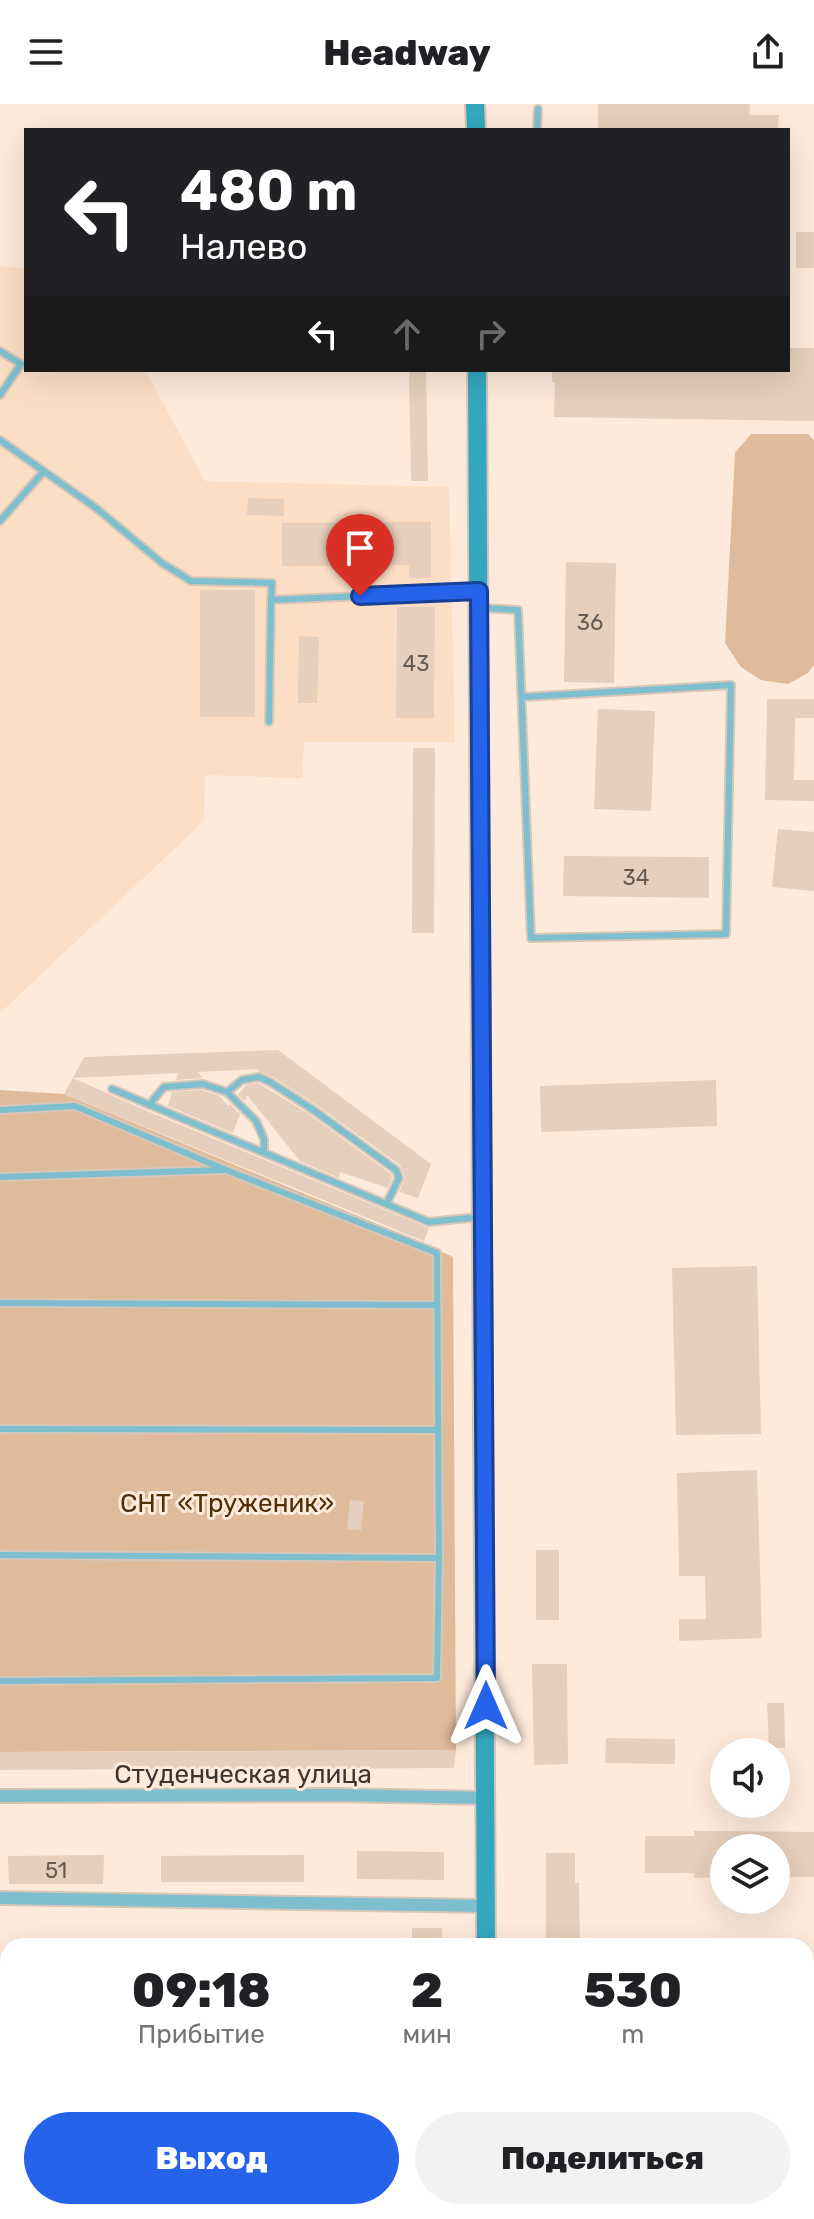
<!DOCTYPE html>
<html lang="ru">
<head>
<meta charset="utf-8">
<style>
	:root { --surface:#fff; --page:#f2f2f2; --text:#202124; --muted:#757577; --accent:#2563eb }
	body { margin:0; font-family:Rubik,sans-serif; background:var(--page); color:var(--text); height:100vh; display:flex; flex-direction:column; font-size:30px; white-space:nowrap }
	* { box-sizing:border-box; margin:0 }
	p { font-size:26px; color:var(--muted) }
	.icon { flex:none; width:44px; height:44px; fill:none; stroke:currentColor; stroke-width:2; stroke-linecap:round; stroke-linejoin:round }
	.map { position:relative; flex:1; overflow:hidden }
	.side { position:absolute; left:0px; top:1834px; width:814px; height:282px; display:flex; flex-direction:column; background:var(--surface); border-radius:24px 24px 0 0; box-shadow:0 8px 32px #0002 }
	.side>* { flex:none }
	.top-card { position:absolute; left:24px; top:24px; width:766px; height:244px; border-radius:0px; box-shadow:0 8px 32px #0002; background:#202124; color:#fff; overflow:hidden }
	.fabs { position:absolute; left:710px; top:1634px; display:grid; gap:16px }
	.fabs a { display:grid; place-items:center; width:80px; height:80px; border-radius:50%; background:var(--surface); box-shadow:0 8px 32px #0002; font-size:40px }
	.pin { position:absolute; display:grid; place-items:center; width:68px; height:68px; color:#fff; margin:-82px -34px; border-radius:50% 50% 50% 0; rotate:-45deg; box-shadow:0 0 8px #0007 }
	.pin .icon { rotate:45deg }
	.me { position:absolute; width:88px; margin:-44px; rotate:0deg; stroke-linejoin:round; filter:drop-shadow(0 0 6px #0008) }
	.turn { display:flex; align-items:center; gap:28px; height:168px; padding:0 24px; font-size:36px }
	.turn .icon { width:104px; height:104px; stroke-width:2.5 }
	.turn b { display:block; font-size:56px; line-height:68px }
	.lanes { display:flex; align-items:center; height:76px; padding:0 24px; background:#0003; justify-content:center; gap:40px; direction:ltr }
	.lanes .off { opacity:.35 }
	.eta { display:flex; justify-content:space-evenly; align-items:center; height:136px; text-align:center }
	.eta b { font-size:48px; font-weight:800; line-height:56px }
	.action { display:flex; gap:16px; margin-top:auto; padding:16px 24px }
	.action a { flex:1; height:92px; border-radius:48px; background:var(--accent); color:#fff; font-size:32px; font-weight:800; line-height:92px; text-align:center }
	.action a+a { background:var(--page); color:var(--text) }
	header { display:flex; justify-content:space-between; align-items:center; height:104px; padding:0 24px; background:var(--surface); font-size:36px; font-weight:800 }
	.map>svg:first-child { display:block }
	.built { fill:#fcdec5 }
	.green { fill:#e0bb9b }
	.building { fill:#e6cfbc }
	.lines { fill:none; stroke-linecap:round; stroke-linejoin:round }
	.service-casing { stroke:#d7c6b8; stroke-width:10 }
	.minor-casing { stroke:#d7c6b8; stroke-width:16 }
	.secondary-casing { stroke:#d7c6b8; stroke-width:22 }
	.service { stroke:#7ebfcf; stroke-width:6 }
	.minor { stroke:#7ebfcf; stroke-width:12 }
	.secondary { stroke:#34a7bf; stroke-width:18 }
	.route-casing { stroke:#184099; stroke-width:20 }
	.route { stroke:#2563eb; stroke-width:14 }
	.labels { text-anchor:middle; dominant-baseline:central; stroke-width:6; stroke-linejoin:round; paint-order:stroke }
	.number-label { font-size:22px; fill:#675b51 }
	.park-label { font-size:26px; fill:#532e04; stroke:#fdeadb }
	.street-label { font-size:26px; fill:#3d342d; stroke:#fdeadb }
</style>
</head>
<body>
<header><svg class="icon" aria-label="menu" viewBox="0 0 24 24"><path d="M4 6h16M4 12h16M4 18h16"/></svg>Headway<svg class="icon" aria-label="share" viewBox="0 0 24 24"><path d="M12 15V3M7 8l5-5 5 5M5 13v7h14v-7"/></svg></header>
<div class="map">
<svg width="814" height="2115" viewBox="0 0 814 2115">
	<rect width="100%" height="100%" fill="#fdeadb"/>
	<!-- built -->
	<path class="built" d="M0,162L26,165V266H145L205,377L449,383L455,638H304L302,674L205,671L204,717L0,909Z"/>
	<!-- green -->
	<path class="green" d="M751,330H808L814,336V561L808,569L788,580L761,576L741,563L725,539L735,349Z
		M0,986L64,990L423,1139L453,1153L456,1646L0,1648Z"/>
	<!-- building -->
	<path class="building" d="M598,0H750L749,11H779L778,26H598Z
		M796,128H814V164H796Z
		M788,244H814V317L554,313L555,278H552V266H788Z
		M409,266H426L428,377H411Z
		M248,394L284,395V412L247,411Z
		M409,418H431V474H409V461L282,462V419Z
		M566,458L616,459L614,579L564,578Z
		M200,486H255V613H200Z
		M397,503H435L434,614H396Z
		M299,532L319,533L317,599H298Z
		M767,595H814V614H795L794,676H814V697L765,696Z
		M598,605L655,607L651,707L594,705Z
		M413,644H435L434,829H412Z
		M778,725L814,728V787L772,783Z
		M564,752L709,753V794L563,792Z
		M278,946L431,1060L418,1094L399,1088L405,1074L400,1061L315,1000L273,973L257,967L259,965L198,968L203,974L176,976L178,969L73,974L147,1007L429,1124L424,1137L64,990L84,953Z
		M716,976L717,1022L541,1028L540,982Z
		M258,979L309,1010L391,1070L392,1074L388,1084L340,1068L339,1074L300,1057L247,991L245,997L238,991L246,981Z
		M202,986L219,992L228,1002L230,1000L240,1010L233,1029L168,1002L172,988Z
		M757,1162L761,1330L676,1331L672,1164Z
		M757,1366L762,1534L679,1537V1515H706L705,1472H679L677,1369Z
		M350,1396L364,1397L361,1426L347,1425Z
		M536,1446H559V1516H536Z
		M532,1560H567L568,1660L534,1661Z
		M767,1599H784L785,1644L769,1643Z
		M606,1634L675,1635V1660L605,1659Z
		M456,1646L454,1664L0,1666V1648Z
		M694,1727L814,1728V1773H776V1744H724V1773L694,1774V1769H645V1732H694Z
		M357,1747L444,1748V1776L357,1775Z
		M546,1749H575V1779H579L580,1842H546Z
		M104,1751L103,1780H9L8,1752Z
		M304,1751V1778H161V1752Z
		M412,1824H442V1842H412Z"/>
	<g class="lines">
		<!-- service casing -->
		<g class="service-casing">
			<path id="service" d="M537,26L538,5
				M0,247L21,260L0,291
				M0,336L96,404L162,459L191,477L272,479L271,496L475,487
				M0,417L44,367
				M482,504L518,506L531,834L726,830L731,581L522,593
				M269,618L271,496
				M112,985L429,1118L479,1113
				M227,988L242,976L259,973L270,978L312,1005L396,1066L399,1074L387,1099
				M149,1001L164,983L203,980L227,988L256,1017L264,1035V1048
				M0,1006L75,1002L226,1066L437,1149L439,1454L437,1574L0,1577
				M0,1073L224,1066
				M0,1199L436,1201
				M0,1325L438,1326
				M0,1451L439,1454"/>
		</g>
		<!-- minor casing -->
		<g class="minor-casing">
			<path id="minor" d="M0,1692L340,1691L486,1694
				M0,1794L486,1802
				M0,1947H8
				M0,2114L266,2109"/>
		</g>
		<!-- secondary casing -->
		<g class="secondary-casing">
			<path id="secondary" d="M475,0L476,26
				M477,266L486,1842
				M487,2108L488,2115"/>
		</g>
		<!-- service -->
		<use href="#service" class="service"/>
		<!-- minor -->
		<use href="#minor" class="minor"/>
		<!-- secondary -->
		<use href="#secondary" class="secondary"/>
	</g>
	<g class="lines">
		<!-- route casing -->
		<g class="route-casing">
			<path id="route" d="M360,492L479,487L486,1602"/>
		</g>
		<!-- route -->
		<use href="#route" class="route"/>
	</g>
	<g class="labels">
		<!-- number labels -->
		<g class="number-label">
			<text x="590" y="518">36</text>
			<text x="416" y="559">43</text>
			<text x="636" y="773">34</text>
			<text x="56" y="1766">51</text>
		</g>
		<!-- park labels -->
		<g class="park-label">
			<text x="227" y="1399">СНТ «Труженик»</text>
		</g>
		<!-- street labels -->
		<g class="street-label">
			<text x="243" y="1670">Студенческая улица</text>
		</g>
	</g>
</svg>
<div class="fabs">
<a><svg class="icon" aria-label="sound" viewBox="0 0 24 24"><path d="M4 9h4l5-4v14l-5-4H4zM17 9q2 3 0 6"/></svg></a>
<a><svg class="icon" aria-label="layers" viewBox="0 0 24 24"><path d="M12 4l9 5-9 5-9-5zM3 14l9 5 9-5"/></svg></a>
</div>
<div class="pin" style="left:360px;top:492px;background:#d93025"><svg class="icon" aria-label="arrive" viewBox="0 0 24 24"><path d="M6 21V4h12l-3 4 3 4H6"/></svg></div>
<svg class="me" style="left:486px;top:1602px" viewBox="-20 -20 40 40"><path d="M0-17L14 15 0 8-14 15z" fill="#2563eb" stroke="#fff" stroke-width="4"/></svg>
<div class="top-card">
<div class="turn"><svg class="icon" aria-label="left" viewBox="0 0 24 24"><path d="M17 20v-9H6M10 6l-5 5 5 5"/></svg><div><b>480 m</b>Налево</div></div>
<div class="lanes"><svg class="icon" aria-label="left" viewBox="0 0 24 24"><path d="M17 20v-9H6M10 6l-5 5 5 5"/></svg><svg class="icon off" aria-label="ahead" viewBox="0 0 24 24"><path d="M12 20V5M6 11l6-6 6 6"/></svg><svg class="icon off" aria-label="right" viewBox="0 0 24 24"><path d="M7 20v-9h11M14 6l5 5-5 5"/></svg></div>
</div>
<section class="side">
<div class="eta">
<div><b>09:18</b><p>Прибытие</p></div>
<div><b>2</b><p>мин</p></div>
<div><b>530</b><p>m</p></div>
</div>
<div class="action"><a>Выход</a><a>Поделиться</a></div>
</section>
</div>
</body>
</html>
